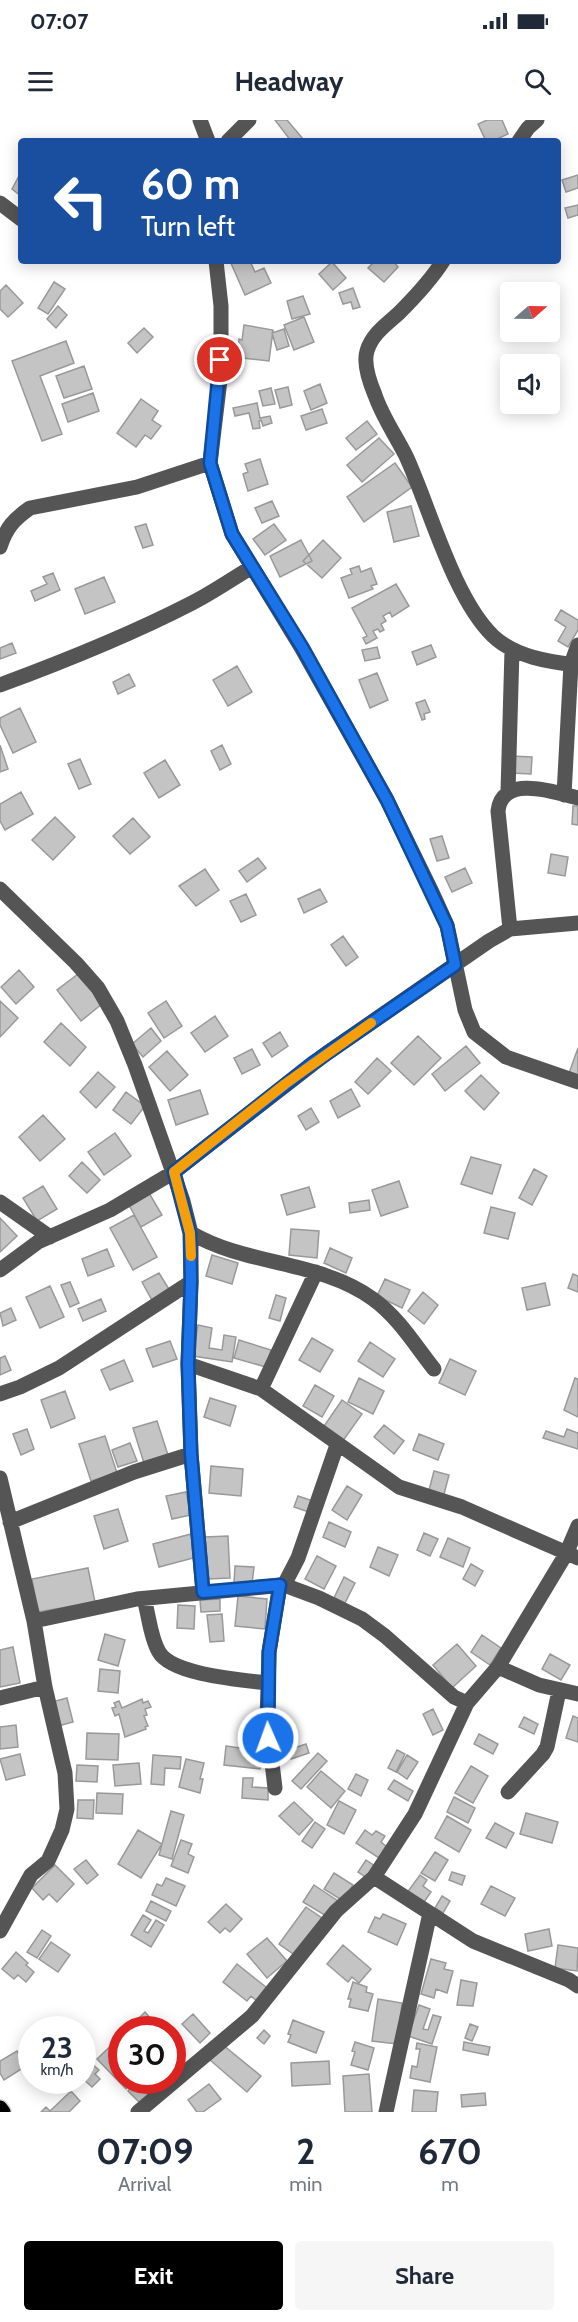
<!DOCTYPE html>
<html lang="en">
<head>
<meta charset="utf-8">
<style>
	:root { --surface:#fff; --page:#f6f6f7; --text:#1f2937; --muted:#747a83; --accent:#000 }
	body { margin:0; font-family:Cabin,sans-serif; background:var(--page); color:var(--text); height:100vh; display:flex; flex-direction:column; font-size:22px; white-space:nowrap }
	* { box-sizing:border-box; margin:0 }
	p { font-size:20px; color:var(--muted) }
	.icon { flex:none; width:33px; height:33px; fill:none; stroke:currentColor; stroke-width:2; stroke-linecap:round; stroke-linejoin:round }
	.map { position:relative; height:1992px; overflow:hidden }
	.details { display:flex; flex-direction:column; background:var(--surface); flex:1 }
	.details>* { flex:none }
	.guide { position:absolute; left:18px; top:18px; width:543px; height:126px; border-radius:6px; box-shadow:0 3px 15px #0003; background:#1a4fa0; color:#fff; overflow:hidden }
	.needle { width:39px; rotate:70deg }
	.buttons { position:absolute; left:500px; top:162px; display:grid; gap:12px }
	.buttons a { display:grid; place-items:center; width:60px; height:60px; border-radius:6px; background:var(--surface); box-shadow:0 3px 15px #0003; font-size:30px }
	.speed { position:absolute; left:18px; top:1896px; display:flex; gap:12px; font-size:30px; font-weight:700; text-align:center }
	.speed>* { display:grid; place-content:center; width:78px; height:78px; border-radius:50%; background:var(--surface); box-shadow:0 3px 15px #0003; line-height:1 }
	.speed small { font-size:15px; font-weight:400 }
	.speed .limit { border:9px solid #d22; background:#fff; color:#111 }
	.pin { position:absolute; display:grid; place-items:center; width:51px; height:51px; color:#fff; margin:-26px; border:3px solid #fff; border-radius:50%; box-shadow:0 2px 6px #0007 }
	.me { position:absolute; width:66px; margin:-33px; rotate:358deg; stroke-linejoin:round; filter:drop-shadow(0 0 4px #0008) }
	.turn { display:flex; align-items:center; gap:21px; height:126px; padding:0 24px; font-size:27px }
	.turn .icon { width:78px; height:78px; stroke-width:2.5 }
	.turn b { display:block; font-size:42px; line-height:51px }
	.eta { display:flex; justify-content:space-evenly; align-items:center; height:102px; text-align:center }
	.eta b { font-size:36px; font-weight:700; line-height:42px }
	.primary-button { display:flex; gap:12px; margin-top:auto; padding:12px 24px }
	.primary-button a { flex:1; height:69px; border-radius:6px; background:var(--accent); color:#fff; font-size:24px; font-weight:700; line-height:69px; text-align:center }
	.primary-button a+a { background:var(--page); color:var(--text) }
	.status { display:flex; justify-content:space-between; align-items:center; height:42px; padding:0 30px; background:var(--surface); direction:ltr }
	.status svg { height:16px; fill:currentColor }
	header { display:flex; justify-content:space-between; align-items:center; height:78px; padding:0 24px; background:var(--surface); font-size:27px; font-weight:700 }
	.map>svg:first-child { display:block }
	.building { fill:#c4c4c4; stroke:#999; stroke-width:1.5 }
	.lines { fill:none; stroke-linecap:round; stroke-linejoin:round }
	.major-casing { stroke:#dbdbdb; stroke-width:18 }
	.minor { stroke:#555; stroke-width:15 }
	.major { stroke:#000; stroke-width:15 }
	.route-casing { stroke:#114b97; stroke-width:15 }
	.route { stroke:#1a73e8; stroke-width:10 }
	.slow { stroke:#f59e0b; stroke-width:10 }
</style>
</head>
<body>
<div class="status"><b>07:07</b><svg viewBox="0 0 49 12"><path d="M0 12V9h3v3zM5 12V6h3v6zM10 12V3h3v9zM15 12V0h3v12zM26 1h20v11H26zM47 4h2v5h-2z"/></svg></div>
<header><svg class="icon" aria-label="menu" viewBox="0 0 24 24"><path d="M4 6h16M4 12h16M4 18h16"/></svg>Headway<svg class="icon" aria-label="search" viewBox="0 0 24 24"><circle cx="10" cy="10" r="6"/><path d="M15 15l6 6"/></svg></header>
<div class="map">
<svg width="578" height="1992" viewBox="0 0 578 1992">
	<rect width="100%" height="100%" fill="#fff"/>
	<!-- building -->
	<path class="building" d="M275,0H287L304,20L291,21Z
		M487,0H502L508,14L493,21H486L478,4Z
		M21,52V76L12,69Z
		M578,55V68L566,72L562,60Z
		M578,85V95L568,98L565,88Z
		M230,141H250L255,152L264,148L271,163L245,175Z
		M375,141H393L398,147L384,162L368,148Z
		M332,142L346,158L333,170L319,154Z
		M54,162L65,169L48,194L38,188Z
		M6,165L23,183L8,197L0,189V171Z
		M353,168L360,187L353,189L351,182L343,184L339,173Z
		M303,176L310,194L292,199L287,181Z
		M58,186L67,195L56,208L47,199Z
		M304,197L314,222L294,230L284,205Z
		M244,205L273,210L269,241L242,238L243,232H238L239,219L242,220Z
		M144,208L153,217L137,233L128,223Z
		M284,209L289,226L277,230L272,213Z
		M66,221L74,243L40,256L62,314L42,321L12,241Z
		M84,246L92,269L64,278L56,256Z
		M320,264L327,283L311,290L304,271Z
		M288,267L292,285L280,288L275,270Z
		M271,268L275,284L263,286L259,271Z
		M93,273L99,291L68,302L62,284Z
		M141,279L158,291L152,300L161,306L151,319L145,315L136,327L117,313Z
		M257,283L260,298L270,296L272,303L263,306L261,300L259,301L260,308L253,309L249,293L235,296L233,288Z
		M322,289L327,303L306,310L301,296Z
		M367,301L377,314L356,330L346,318Z
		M379,318L394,334L362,362L347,345Z
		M260,339L268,364L248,371L243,354L248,352L245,344Z
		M395,343L412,367L364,402L347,377Z
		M272,381L279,396L262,403L255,388Z
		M411,386L419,416L394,422L387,392Z
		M146,404L153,425L143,428L135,407Z
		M274,404L286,420L265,435L253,419Z
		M301,420L312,441L280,457L270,436Z
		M323,420L341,438L322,458L303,441Z
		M359,446L361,452L371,448L377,464L371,466L373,469L349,478L341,458L352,454L350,449Z
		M53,453L60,470L35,481L31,471L47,464L43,457Z
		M104,457L115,482L85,494L75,469Z
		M396,464L409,486L392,497L390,492L383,496L386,501L381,504L384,510L380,512L378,509L373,511L377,518L366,524L363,518L367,516L352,488Z
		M561,490L578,500V510L568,527L558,521L566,507L555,500Z
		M12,523L16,533L0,539V528Z
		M431,525L436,537L417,545L412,532Z
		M377,527L380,538L365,541L362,530Z
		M237,546L252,572L228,586L213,560Z
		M377,553L388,580L370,588L359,560Z
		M129,554L135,566L118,574L113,562Z
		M425,580L430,592L424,594L425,599L422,600L416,583Z
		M20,588L36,622L13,633L0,605V598Z
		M0,625L8,649L0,652Z
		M222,625L231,644L220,650L211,631Z
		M511,636L532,637L531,654L511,653Z
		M80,639L91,664L79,669L68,644Z
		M165,640L180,665L159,678L144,653Z
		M21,672L33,694L5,710L0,701V684Z
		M573,686H578V705L572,704Z
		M55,697L75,717L53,740L32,720Z
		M133,698L150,717L130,734L113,716Z
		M442,716L449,738L437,741L430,719Z
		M551,734L568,737L565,756L548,753Z
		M258,738L266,748L247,762L239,751Z
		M465,748L472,763L452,772L445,757Z
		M205,749L219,770L196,786L179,766Z
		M320,769L327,782L304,793L298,779Z
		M246,774L256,795L241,802L230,781Z
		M343,816L358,837L346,846L331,825Z
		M19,850L34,867L16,884L1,867Z
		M78,854L102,884L81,901L57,870Z
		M0,881L18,898L0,917Z
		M166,881L182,906L164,918L148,893Z
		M215,896L228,916L205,932L191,913Z
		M61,903L86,927L70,946L44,922Z
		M151,908L161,921L143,937L132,924Z
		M280,912L288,926L272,937L263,923Z
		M418,916L441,938L414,965L391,943Z
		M466,926L480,943L445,971L432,954Z
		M578,928V957L569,953Z
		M252,929L260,945L242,954L234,938Z
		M167,931L188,955L170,971L149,947Z
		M377,938L391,951L368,974L355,962Z
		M98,952L115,967L96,988L80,972Z
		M481,955L499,973L484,990L465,971Z
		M351,969L360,986L338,998L330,981Z
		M200,970L208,994L176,1005L168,980Z
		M126,972L145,986L131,1004L113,990Z
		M311,988L319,1002L306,1010L298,996Z
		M43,995L65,1019L40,1041L19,1017Z
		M115,1013L131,1036L104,1055L88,1032Z
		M471,1037L501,1045L492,1074L461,1064Z
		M82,1042L100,1060L87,1073L69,1056Z
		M534,1049L547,1056L532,1085L519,1078Z
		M399,1061L408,1087L381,1096L372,1070Z
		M43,1066L57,1089L37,1101L23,1078Z
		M309,1067L315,1087L287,1095L281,1075Z
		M149,1073L162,1095L141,1107L129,1085Z
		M369,1080L370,1090L350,1093L349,1083Z
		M491,1087L515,1093L508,1119L484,1113Z
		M134,1095L157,1137L133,1150L110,1108Z
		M0,1098L17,1116L0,1132Z
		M291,1109L319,1111L317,1138L289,1135Z
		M330,1128L352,1138L346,1153L324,1143Z
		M107,1129L114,1146L88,1156L82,1139Z
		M212,1135L238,1143L232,1164L206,1156Z
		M159,1153L172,1174L154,1184L142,1162Z
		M573,1154L578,1156V1172L568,1168Z
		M385,1159L410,1170L402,1188L377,1176Z
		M70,1162L79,1183L70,1187L61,1165Z
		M545,1163L550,1185L527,1190L522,1168Z
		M50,1166L64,1197L40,1208L26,1177Z
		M423,1172L438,1185L424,1204L408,1191Z
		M276,1175L286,1178L280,1201L269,1198Z
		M101,1179L106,1191L83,1201L78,1189Z
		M11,1188L16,1200L3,1206L0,1193Z
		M198,1205L212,1208L209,1228L222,1230L224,1215L236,1217L232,1242L193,1236Z
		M312,1218L333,1230L320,1252L299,1240Z
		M239,1220L271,1230L266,1247L234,1238Z
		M170,1221L177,1239L153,1247L146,1229Z
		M370,1222L395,1239L383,1257L358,1241Z
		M5,1236L11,1250L0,1255V1238Z
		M450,1239L476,1251L465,1275L439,1263Z
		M124,1240L133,1261L110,1270L101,1250Z
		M359,1258L384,1271L373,1294L348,1282Z
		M575,1258L578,1259V1297L564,1290Z
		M315,1265L334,1276L322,1297L303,1286Z
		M65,1271L75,1298L51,1308L41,1280Z
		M210,1278L236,1286L230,1306L204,1297Z
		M342,1280L362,1294L342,1322L322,1309Z
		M157,1301L168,1335L144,1343L133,1308Z
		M384,1305L404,1321L394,1334L374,1317Z
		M27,1309L34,1329L21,1335L13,1314Z
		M567,1309L578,1313V1329L543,1318L546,1311L564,1317Z
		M419,1314L444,1324L438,1340L413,1330Z
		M105,1316L117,1353L91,1361L79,1324Z
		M130,1323L137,1341L118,1347L112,1330Z
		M211,1346L243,1349L241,1376L209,1373Z
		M434,1351L449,1355L443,1378L428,1374Z
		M347,1366L362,1375L347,1400L332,1390Z
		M186,1372L191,1395L172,1399L166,1376Z
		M298,1376L313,1381L309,1392L294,1387Z
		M118,1389L128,1421L104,1429L94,1396Z
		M329,1402L351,1412L345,1427L323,1417Z
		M424,1413L438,1419L430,1436L417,1430Z
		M191,1414L197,1437L159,1447L153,1424Z
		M228,1416L230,1458L208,1459L205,1417Z
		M448,1418L470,1428L463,1447L440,1437Z
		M378,1427L398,1435L389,1456L370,1447Z
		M317,1436L336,1446L324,1469L305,1459Z
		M471,1444L483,1451L475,1466L463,1459Z
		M235,1446L254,1447L252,1464L234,1463Z
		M88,1448L95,1482L38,1492L32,1459Z
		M344,1457L355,1463L345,1483L334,1478Z
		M238,1476L267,1479L265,1509L235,1506Z
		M220,1479V1491L201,1492L200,1480Z
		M178,1485L195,1486L194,1509L177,1508Z
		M222,1494L224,1521L210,1522L207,1495Z
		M105,1514L125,1520L118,1546L98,1540Z
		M482,1515L501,1528L490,1545L471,1532Z
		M457,1524L476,1546L452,1568L433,1545Z
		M13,1527L20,1563L0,1567V1530Z
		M550,1534L570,1545L561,1560L542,1549Z
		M100,1549L120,1551L118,1573L98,1571Z
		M67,1578L73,1602L58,1606L52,1582Z
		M142,1579L143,1583L148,1581L151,1587L145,1589L147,1595L144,1596L148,1606L145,1607L146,1609L125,1617L119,1594L115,1596L112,1588L116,1587L114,1583L119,1581L122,1588Z
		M433,1589L443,1610L433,1615L423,1594Z
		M573,1596L578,1598V1622L566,1618Z
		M524,1597L538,1604L534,1614L519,1607Z
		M16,1605L18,1627L0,1629V1607Z
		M87,1613L119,1614L118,1640L86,1639Z
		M479,1614L498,1624L493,1634L474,1624Z
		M276,1616L289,1620L286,1629L273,1624Z
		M306,1624L309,1633L291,1639L288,1630Z
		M226,1626L262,1631L260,1649L224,1645Z
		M397,1630L405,1634L396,1652L388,1648Z
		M318,1633L327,1641L301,1669L292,1661Z
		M20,1634L25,1655L6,1660L0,1639Z
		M153,1635L181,1637L180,1649L165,1648L164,1665L151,1664Z
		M407,1635L418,1642L407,1659L397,1652Z
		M186,1639L204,1643L200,1659H203L200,1673L179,1667Z
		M139,1643L141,1664L115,1666L113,1645Z
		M77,1645L98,1646L97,1662L76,1661Z
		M471,1646L488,1656L473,1683L455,1673Z
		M321,1651L345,1671L331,1688L307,1667Z
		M356,1654L368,1660L361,1676L348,1669Z
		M243,1658H253L252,1667L268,1668V1680L242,1678Z
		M394,1660L413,1671L408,1681L388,1669Z
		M97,1673L123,1674L122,1694L96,1693Z
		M454,1677L475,1688L468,1703L447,1692Z
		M78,1680H94L93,1699L77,1698Z
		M339,1681L356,1690L344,1714L327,1705Z
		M294,1682L313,1700L299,1715L279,1696Z
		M171,1691L184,1695L172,1739L159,1735Z
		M526,1693L558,1702L552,1723L520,1714Z
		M447,1696L471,1710L459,1732L435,1718Z
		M315,1702L325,1709L312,1728L302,1721Z
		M495,1703L514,1713L506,1728L486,1718Z
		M138,1710L162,1724L141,1758L118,1744Z
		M365,1710L372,1715L376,1711L385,1716L381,1722L387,1727L379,1738L356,1723Z
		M181,1720L192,1724L188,1734L194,1737L188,1753L171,1746Z
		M435,1732L448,1740L435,1761L421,1753Z
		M86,1740L98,1755L87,1764L74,1749Z
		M366,1740L375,1746L367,1758L358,1752Z
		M55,1745L74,1764L57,1782L49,1774L43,1780L32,1768Z
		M452,1752L465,1756L462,1765L449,1760Z
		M334,1753L353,1765L343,1781L324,1769Z
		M420,1755L427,1760L423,1766L431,1772L422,1785L406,1774Z
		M166,1758L185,1766L176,1786L152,1775L157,1764L162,1766Z
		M314,1765L338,1781L328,1797L303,1782Z
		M491,1766L515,1778L505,1796L481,1784Z
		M442,1776L450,1781L443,1793L435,1788Z
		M151,1781L171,1791L166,1801L146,1791Z
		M226,1784L242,1799L230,1812L225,1808L220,1813L208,1802Z
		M306,1787L322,1798L296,1836L279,1824Z
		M383,1794L406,1804L397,1825L368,1812L375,1797L380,1799Z
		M143,1795L151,1800L144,1811L148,1813L156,1800L164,1805L151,1827L131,1815Z
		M549,1809L552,1826L528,1831L525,1814Z
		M42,1810L51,1816L37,1838L27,1832Z
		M267,1818L287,1841L267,1858L247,1834Z
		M51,1822L70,1835L58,1852L39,1839Z
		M343,1825L371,1849L359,1863L352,1857L348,1862L327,1844Z
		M558,1825L578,1828L577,1851L555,1848Z
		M16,1832L28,1843L26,1845L34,1852L26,1862L18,1855L14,1859L2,1849Z
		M431,1839L446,1843L444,1849L453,1851L447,1873L436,1869L434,1878L421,1874Z
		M237,1844L267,1868L257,1881L251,1876L247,1881L223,1862Z
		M461,1860L477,1863L473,1886L457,1885Z
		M353,1862L367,1867L366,1872L373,1874L368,1891L349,1887L351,1879H348Z
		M378,1879L402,1883L397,1924L372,1921Z
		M419,1885L430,1889L423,1909L428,1910L433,1895L441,1897L432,1924L408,1916Z
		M145,1892L161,1910H127Z
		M193,1894L210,1913L200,1923L182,1904Z
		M293,1900L324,1912L316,1933L288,1922L291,1915L288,1914Z
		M470,1904L478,1907L472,1921L465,1918Z
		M264,1910L270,1916L264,1924L257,1918Z
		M122,1915V1938L118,1942L122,1946V1960H134L126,1969L97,1939Z
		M355,1922L374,1928L368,1950L351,1945L355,1932L352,1931Z
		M464,1922L490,1927L488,1935L463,1930Z
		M417,1923L437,1927L430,1962L410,1958L412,1946L417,1947L420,1929H416Z
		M223,1925L261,1956L247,1972L210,1940Z
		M17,1931L26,1946L4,1960L0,1953V1941Z
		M174,1931L184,1941L172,1952V1932Z
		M329,1941L330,1964L292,1966L291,1943Z
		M91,1943L99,1950L95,1954L100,1959L92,1967L82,1958V1946L84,1944L87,1947Z
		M369,1954L372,1992H345L343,1956Z
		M138,1960H164L141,1984L128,1971Z
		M209,1964L221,1979L203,1992H197L188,1980Z
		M414,1970L438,1972L436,1992H412Z
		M71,1971L80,1981L69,1992H41L46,1987L50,1991Z
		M485,1973L486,1985L462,1987L461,1975Z"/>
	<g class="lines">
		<!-- major casing -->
		<g class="major-casing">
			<path id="major" d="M0,1988L3,1992"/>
		</g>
		<!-- minor -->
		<path class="minor" d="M200,0L208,21
			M228,21L249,0
			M519,21L528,8L537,0
			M0,83L21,99
			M216,141L221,186V221L220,260L210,343L232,414L301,527L387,680L432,772L447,805L465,890L474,912L506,937L578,962
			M443,141C431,160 415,177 399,193C387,204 372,214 367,231C363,244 370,263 375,275C382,296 396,316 406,336C430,388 453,477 493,516C515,537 549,542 578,545
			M0,427C6,408 14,399 30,388L137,367L210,343
			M0,565C65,541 130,515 192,483C212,473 232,459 252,447
			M508,672L512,530
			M564,675L571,544L578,525
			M0,769L76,843L98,868L117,901L135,945L183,1081L191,1113V1162L188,1244L191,1334L203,1472
			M510,809L498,691C502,654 554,672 578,678
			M0,1082L50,1117
			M191,1113C247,1146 319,1140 373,1179C398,1197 415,1225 434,1249
			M0,1150L38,1122L110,1090L174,1052L327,933L489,821L510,809L578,803
			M188,1244L261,1269L399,1367L462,1387L578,1438
			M261,1269L316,1152
			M0,1274L20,1267L59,1248L191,1162
			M0,1358L34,1501L45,1567L65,1653L67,1689L62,1710L48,1741L31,1755L0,1811
			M10,1402L134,1352L191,1334
			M284,1465L298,1438L337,1325
			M144,1479C149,1495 150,1517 159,1532C172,1555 243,1560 268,1563
			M34,1501L137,1479L284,1465L319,1478L362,1499L385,1516L454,1577L467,1583
			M498,1547L539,1565L578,1574
			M0,1578L45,1567
			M275,1668L267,1601L269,1532L280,1465
			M508,1672L543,1634L547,1627L559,1571
			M374,1757L473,1821L569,1860L578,1866
			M138,1992L252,1896L336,1791L374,1757L415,1694L467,1583L498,1547L566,1434L578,1406
			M386,1992L430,1793"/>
		<!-- major -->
		<use href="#major" class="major"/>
	</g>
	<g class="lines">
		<!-- route casing -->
		<g class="route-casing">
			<path id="route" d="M220,240L210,343L232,414L302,527L387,680L447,806L455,845L313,943L174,1052L190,1113L191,1162L188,1244L191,1334L203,1472L280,1465L269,1532L268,1618"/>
		</g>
		<!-- route -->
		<use href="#route" class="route"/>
		<!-- slow -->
		<path class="slow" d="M191,1136L190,1113L174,1052L285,964L371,903"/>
	</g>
</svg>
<div class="buttons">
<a><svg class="needle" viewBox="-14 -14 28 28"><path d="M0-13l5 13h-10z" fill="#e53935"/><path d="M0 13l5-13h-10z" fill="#747a83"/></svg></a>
<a><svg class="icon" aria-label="sound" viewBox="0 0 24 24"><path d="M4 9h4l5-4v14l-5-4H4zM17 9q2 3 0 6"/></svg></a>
</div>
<div class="speed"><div>23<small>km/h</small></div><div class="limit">30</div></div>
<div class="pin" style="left:220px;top:240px;background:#d93025"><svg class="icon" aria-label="arrive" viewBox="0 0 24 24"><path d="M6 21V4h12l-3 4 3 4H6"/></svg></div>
<svg class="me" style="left:268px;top:1618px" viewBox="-20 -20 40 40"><circle r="17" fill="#1a73e8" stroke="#fff" stroke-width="3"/><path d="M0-11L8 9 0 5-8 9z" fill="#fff"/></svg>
<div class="guide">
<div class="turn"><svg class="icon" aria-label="left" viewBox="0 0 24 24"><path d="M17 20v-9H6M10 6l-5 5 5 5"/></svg><div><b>60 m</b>Turn left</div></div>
</div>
</div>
<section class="details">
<div class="eta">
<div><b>07:09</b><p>Arrival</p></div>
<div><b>2</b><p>min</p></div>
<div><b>670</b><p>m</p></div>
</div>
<div class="primary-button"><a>Exit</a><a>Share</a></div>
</section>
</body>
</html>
